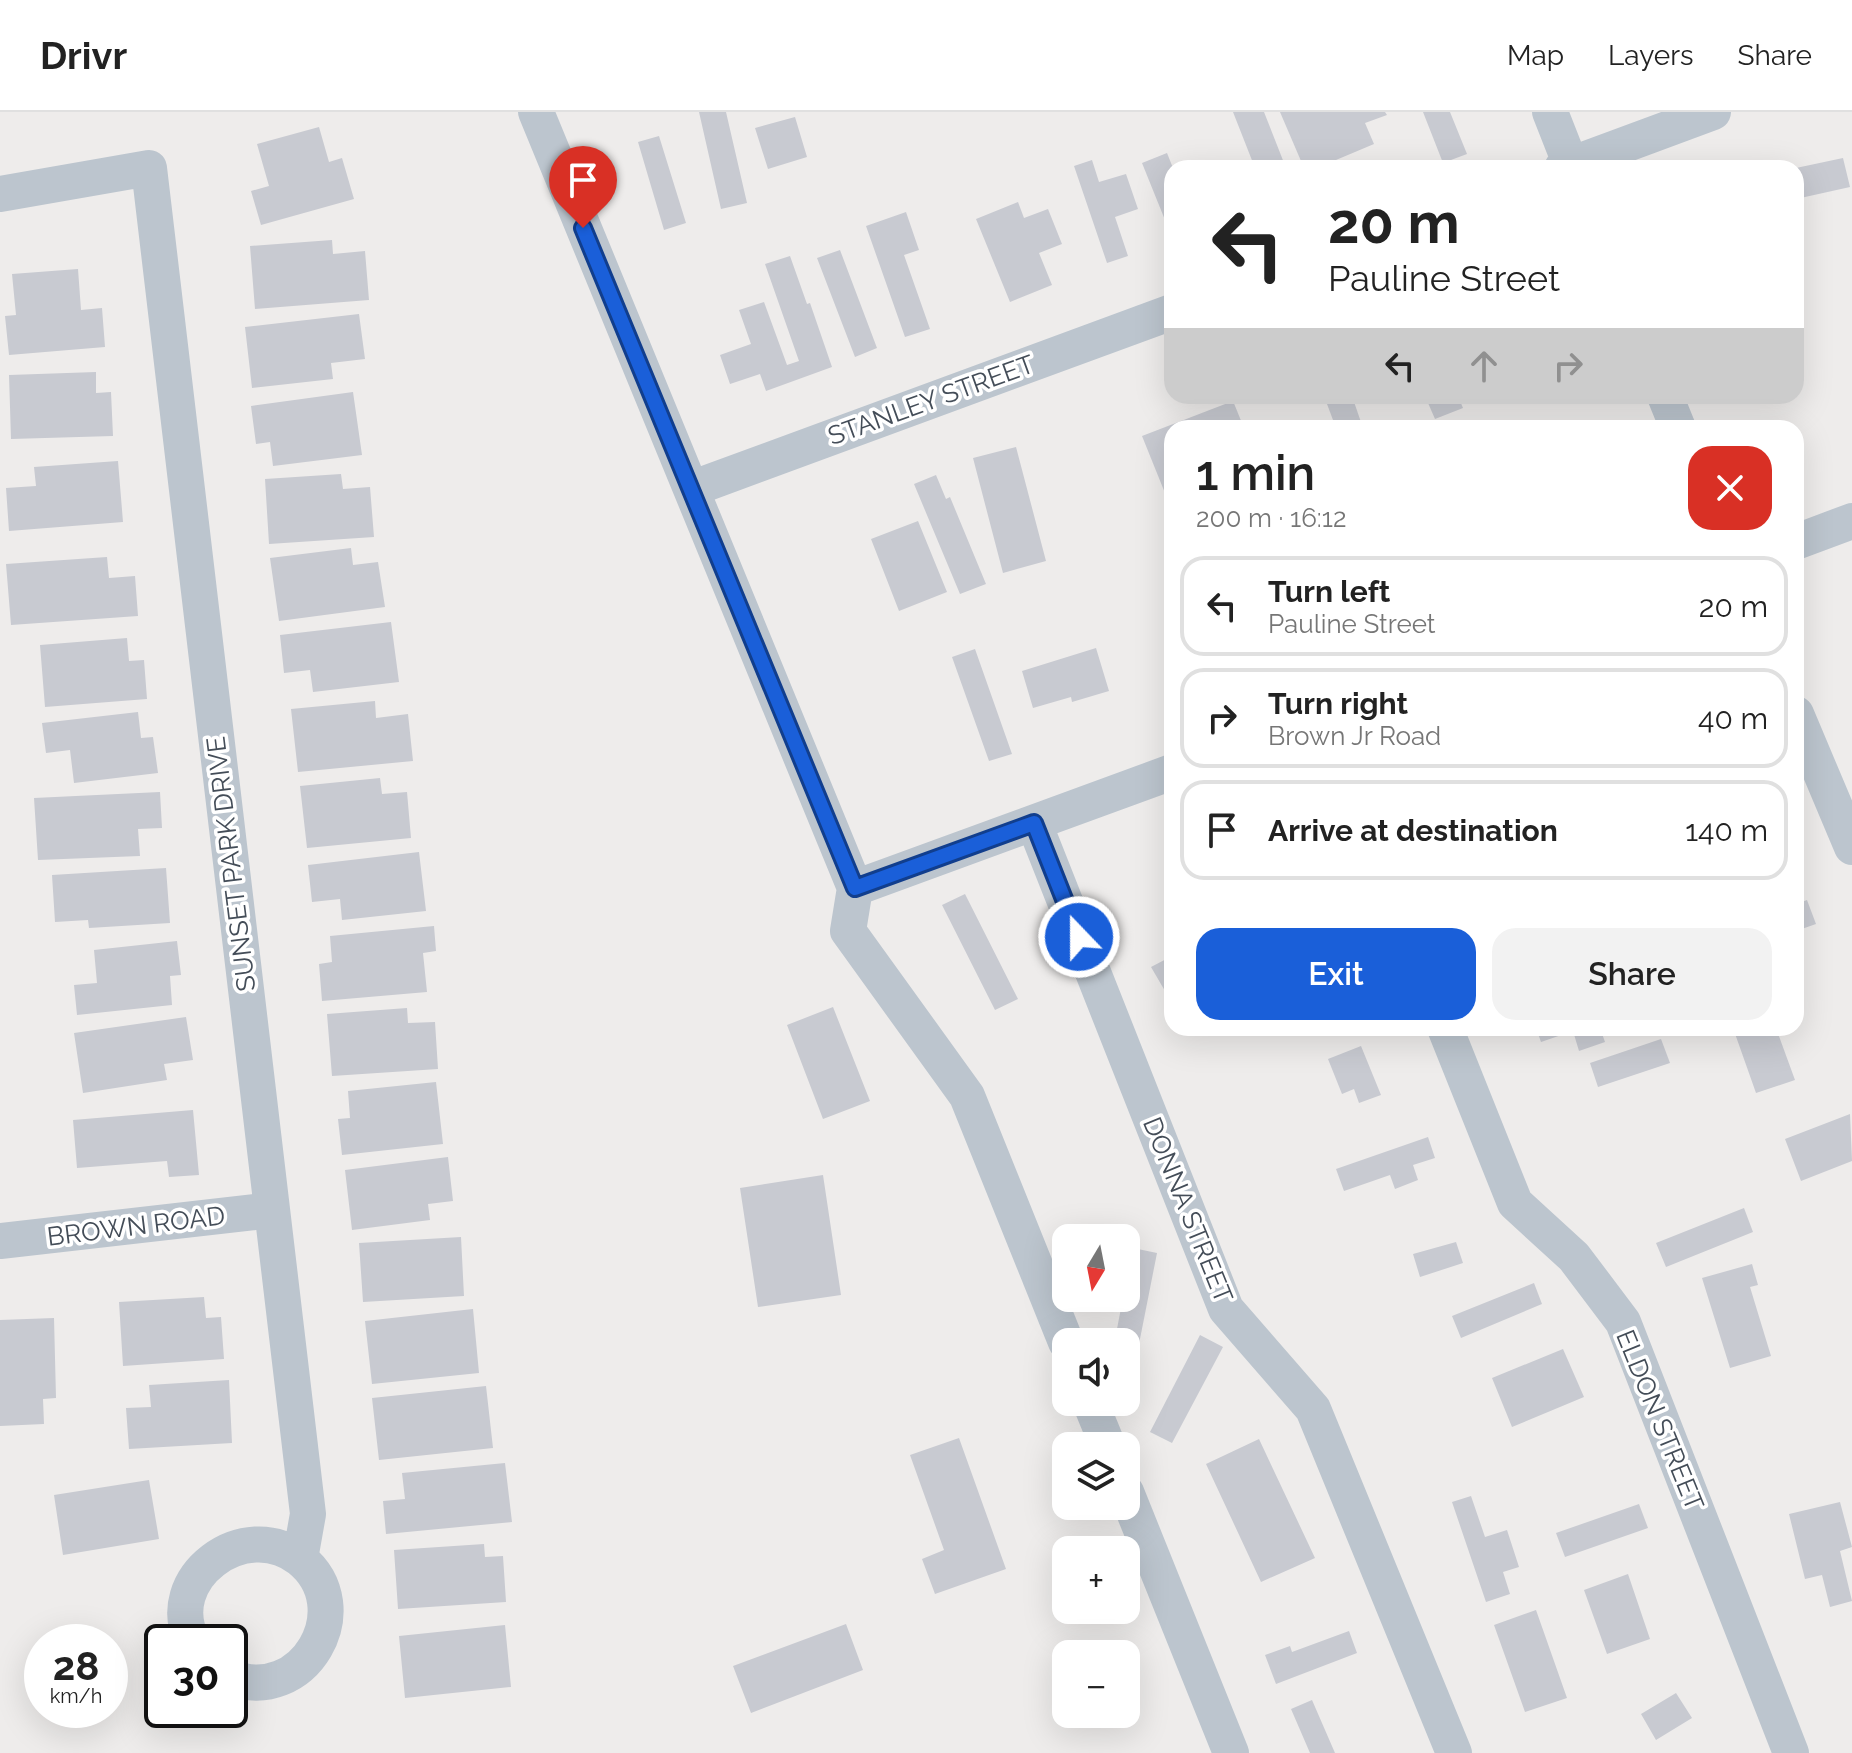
<!DOCTYPE html>
<html lang="en">
<head>
<meta charset="utf-8">
<style>
	:root { --surface:#fff; --page:#f2f2f2; --text:#222; --muted:#767676; --line:#e0e0e0; --accent:#1a5fd9 }
	body { margin:0; font-family:Raleway,sans-serif; background:var(--page); color:var(--text); height:100vh; display:flex; flex-direction:column; font-size:30px; white-space:nowrap }
	* { box-sizing:border-box; margin:0 }
	p { font-size:26px; color:var(--muted) }
	.icon { flex:none; width:44px; height:44px; fill:none; stroke:currentColor; stroke-width:2; stroke-linecap:round; stroke-linejoin:round }
	.map { position:relative; flex:1; overflow:hidden }
	.side { position:absolute; left:1164px; top:308px; width:640px; height:616px; display:flex; flex-direction:column; background:var(--surface); border-radius:24px; box-shadow:0 8px 32px #0002 }
	.side>* { flex:none }
	.guide { position:absolute; left:1164px; top:48px; width:640px; height:244px; border-radius:24px; box-shadow:0 8px 32px #0002; background:#fff; color:var(--text); overflow:hidden }
	.needle { width:52px; rotate:190deg }
	.tools { position:absolute; left:1052px; top:1112px; display:grid; gap:16px }
	.tools a { display:grid; place-items:center; width:88px; height:88px; border-radius:16px; background:var(--surface); box-shadow:0 8px 32px #0002; font-size:40px }
	.speed { position:absolute; left:24px; top:1512px; display:flex; gap:16px; font-size:40px; font-weight:700; text-align:center }
	.speed>* { display:grid; place-content:center; width:104px; height:104px; border-radius:50%; background:var(--surface); box-shadow:0 8px 32px #0002; line-height:1 }
	.speed small { font-size:20px; font-weight:400 }
	.speed .limit { border:4px solid #111; border-radius:12px; background:#fff; color:#111 }
	.pin { position:absolute; display:grid; place-items:center; width:68px; height:68px; color:#fff; margin:-82px -34px; border-radius:50% 50% 50% 0; rotate:-45deg; box-shadow:0 0 8px #0007 }
	.pin .icon { rotate:45deg }
	.me { position:absolute; width:88px; margin:-44px; rotate:338deg; stroke-linejoin:round; filter:drop-shadow(0 0 6px #0008) }
	.turn { display:flex; align-items:center; gap:28px; height:168px; padding:0 32px; font-size:36px }
	.turn .icon { width:104px; height:104px; stroke-width:2.5 }
	.turn b { display:block; font-size:56px; line-height:68px }
	.lanes { display:flex; align-items:center; height:76px; padding:0 32px; background:#0003; justify-content:center; gap:40px; direction:ltr }
	.lanes .off { opacity:.35 }
	.round { display:grid; place-items:center; flex:none; width:84px; height:84px; border-radius:24px; background:var(--page) }
	.summary { display:flex; align-items:center; justify-content:space-between; height:136px; padding:0 32px }
	h1 { font-size:48px; font-weight:600; line-height:60px }
	.button { display:flex; gap:16px; margin-top:auto; padding:16px 32px }
	.button a { flex:1; height:92px; border-radius:24px; background:var(--accent); color:#fff; font-size:32px; font-weight:600; line-height:92px; text-align:center }
	.button a+a { background:var(--page); color:var(--text) }
	ul { padding:0; list-style:none }
	li { display:flex; align-items:center; gap:24px; height:100px; margin:0 16px 12px; padding:0 16px; border:4px solid var(--line); border-radius:24px }
	li div { flex:1 }
	li b { display:block; font-size:30px }
	li em { font-style:normal }
	header { display:flex; align-items:center; gap:48px; box-sizing:border-box; height:112px; padding:0 40px; background:var(--surface); border-bottom:2px solid var(--line) }
	header strong { font-size:38px }
	nav { display:flex; gap:44px; margin-inline-start:auto; font-size:28px }
	.map>svg:first-child { display:block }
	.building { fill:#c8cad1 }
	.lines { fill:none; stroke-linecap:round; stroke-linejoin:round }
	.minor { stroke:#bcc5ce; stroke-width:36 }
	.route-casing { stroke:#113e8d; stroke-width:20 }
	.route { stroke:#1a5fd9; stroke-width:14 }
	.labels { text-anchor:middle; dominant-baseline:central; stroke-width:7; stroke-linejoin:round; paint-order:stroke }
	.street-label { font-size:26px; fill:#444d58; stroke:#fff }
</style>
</head>
<body>
<header>
<strong>Drivr</strong>
<nav><a>Map</a><a>Layers</a><a>Share</a></nav>
</header>
<div class="map">
<svg width="1852" height="1641" viewBox="0 0 1852 1641">
	<rect width="100%" height="100%" fill="#eeeceb"/>
	<!-- building -->
	<path class="building" d="M699,0H726L747,91L721,97Z
		M1233,0H1264L1286,56H1255Z
		M1280,0H1385L1387,3L1365,11L1374,32L1317,56H1304Z
		M1423,0H1450L1467,42L1443,51Z
		M795,5L807,45L768,57L755,16Z
		M319,15L329,50L342,46L354,87L261,113L251,79L269,74L257,32Z
		M659,24L686,111L664,118L638,30Z
		M1167,41L1173,56L1172,105L1165,108L1142,51Z
		M1843,46L1850,75L1796,87V56Z
		M1092,48L1099,70L1126,62L1138,97L1115,105L1128,144L1107,151L1074,54Z
		M1018,90L1024,106L1048,97L1062,132L1039,141L1052,173L1010,190L976,107Z
		M906,100L919,138L904,143L930,217L905,225L866,114Z
		M332,128L333,142L365,139L369,188L255,197L250,134Z
		M840,138L877,236L855,245L817,146Z
		M790,144L807,192L810,191L832,255L766,279L760,262L730,272L720,243L751,232L739,198L764,190L787,253L799,249L765,152Z
		M78,157L81,198L102,196L105,235L9,243L5,204L16,203L12,162Z
		M359,202L365,247L331,251L333,267L252,276L245,215Z
		M96,260V281L111,280L113,324L11,327L9,263Z
		M353,280L362,343L273,354L270,330L256,332L251,294Z
		M1324,284H1352L1363,316H1336Z
		M1425,284H1458L1463,296L1435,307Z
		M1233,289L1244,316H1172V390L1169,391L1142,324Z
		M1016,335L1046,449L1003,461L973,346Z
		M118,349L123,410L9,419L6,376L36,374L34,355Z
		M341,362L343,377L370,375L374,425L269,432L265,367Z
		M936,363L946,387L950,385L986,472L960,482L914,372Z
		M918,409L947,480L899,499L871,427Z
		M351,436L353,453L378,450L385,495L279,509L270,446Z
		M107,445L109,466L135,464L138,504L11,513L6,452Z
		M391,510L399,570L313,580L310,558L284,561L280,523Z
		M127,526L129,549L144,548L147,587L45,595L40,533Z
		M1096,536L1109,579L1072,590L1071,585L1033,596L1022,559Z
		M975,537L1012,642L989,649L952,545Z
		M375,589L376,606L408,602L413,649L298,660L291,597Z
		M138,600L141,626L153,625L158,661L74,671L70,638L46,641L42,611Z
		M380,666L382,682L407,680L411,726L307,736L300,674Z
		M160,680L162,716L138,717L140,744L38,748L34,686Z
		M419,740L426,799L342,808L340,787L312,790L308,753Z
		M166,756L170,811L89,816L88,808L55,810L52,763Z
		M965,782L1018,887L995,898L942,793Z
		M1807,788L1816,812L1796,819V792Z
		M434,814L436,839L423,841L427,880L322,889L319,852L332,850L330,824Z
		M177,829L181,863L170,864L172,893L77,903L74,873L97,871L94,838Z
		M1172,844V891L1151,855Z
		M833,895L870,989L823,1007L787,913Z
		M407,896L408,911L435,910L438,957L332,964L327,902Z
		M186,905L193,948L164,952L167,968L83,981L74,921Z
		M1536,916H1600L1605,930L1579,939L1573,919L1541,930Z
		M1733,916H1776L1795,968L1756,981Z
		M1661,927L1670,951L1598,975L1590,951Z
		M1361,934L1381,983L1359,991L1354,977L1342,982L1328,947Z
		M436,970L443,1032L342,1043L338,1007L350,1006L348,979Z
		M193,998L199,1063L169,1065L167,1049L77,1056L73,1008Z
		M1850,1002L1852,1049L1801,1069L1785,1027Z
		M1428,1025L1435,1046L1413,1053L1418,1068L1395,1077L1390,1063L1344,1079L1336,1057Z
		M448,1045L453,1089L428,1092L430,1108L352,1118L345,1058Z
		M823,1063L841,1183L758,1195L740,1076Z
		M1744,1096L1753,1120L1666,1155L1656,1131Z
		M461,1125L464,1184L363,1190L359,1131Z
		M1456,1130L1463,1151L1420,1165L1413,1142Z
		M1133,1136L1157,1141L1139,1232L1115,1227L1123,1186H1126V1171Z
		M1752,1152L1758,1173L1750,1175L1771,1244L1730,1256L1702,1166Z
		M1534,1171L1542,1192L1461,1226L1452,1204Z
		M204,1185L206,1206L221,1205L224,1247L123,1254L119,1190Z
		M473,1197L479,1261L372,1272L365,1209Z
		M54,1206L56,1286L43,1287L44,1312L0,1314V1208Z
		M1200,1223L1223,1235L1172,1331L1150,1320Z
		M1563,1237L1584,1285L1512,1315L1492,1266Z
		M229,1268L232,1331L129,1337L126,1296L151,1295L149,1273Z
		M486,1274L493,1336L379,1348L372,1286Z
		M959,1326L1006,1457L935,1482L922,1447L944,1438L910,1343Z
		M1259,1327L1315,1446L1261,1470L1206,1352Z
		M505,1351L512,1410L386,1422L383,1389L405,1387L402,1361Z
		M149,1368L159,1427L63,1443L54,1383Z
		M1471,1384L1485,1425L1507,1418L1519,1455L1503,1460L1510,1482L1486,1490L1452,1390Z
		M1840,1390L1852,1435L1840,1439L1852,1489L1830,1495L1822,1463L1805,1467L1789,1402Z
		M1639,1392L1648,1416L1565,1445L1556,1421Z
		M484,1432L485,1445L503,1444L506,1490L398,1497L394,1438Z
		M1628,1462L1650,1527L1607,1542L1584,1478Z
		M1536,1498L1567,1586L1525,1600L1494,1513Z
		M846,1512L863,1558L751,1601L733,1554Z
		M505,1513L511,1575L405,1586L399,1524Z
		M1349,1519L1357,1541L1276,1572L1265,1543L1290,1534L1292,1540Z
		M1676,1581L1692,1606L1656,1628L1641,1602Z
		M1312,1588L1335,1641H1310L1291,1597Z"/>
	<g class="lines">
		<!-- minor -->
		<path class="minor" d="M536,0L855,776L848,819L967,984L1066,1230
			M1550,0L1572,56
			M1562,56L1713,0
			M0,82L149,56L308,1402L300,1447
			M1665,284L1678,316
			M691,377L1172,200
			M1796,430L1852,409
			M1796,602L1852,735
			M1034,711L1226,1197L1313,1297L1454,1641
			M855,776L1172,660
			M1445,916L1515,1091L1574,1145L1623,1210L1791,1641
			M0,1129L272,1098
			M1090,1290L1108,1334
			M1126,1380L1231,1641
			M193,1530C159,1467 245,1403 300,1447C361,1496 303,1595 230,1565"/>
	</g>
	<g class="lines">
		<!-- route casing -->
		<g class="route-casing">
			<path id="route" d="M583,116L855,776L1034,711L1079,825"/>
		</g>
		<!-- route -->
		<use href="#route" class="route"/>
	</g>
	<g class="labels">
		<!-- street labels -->
		<g class="street-label">
			<text transform="translate(931 288) rotate(-20)">STANLEY STREET</text>
			<text transform="translate(231 752) rotate(-97)">SUNSET PARK DRIVE</text>
			<text transform="translate(1188 1098) rotate(68)">DONNA STREET</text>
			<text transform="translate(136 1114) rotate(-7)">BROWN ROAD</text>
			<text transform="translate(1660 1308) rotate(68)">ELDON STREET</text>
		</g>
	</g>
</svg>
<div class="tools">
<a><svg class="needle" viewBox="-14 -14 28 28"><path d="M0-13l5 13h-10z" fill="#e53935"/><path d="M0 13l5-13h-10z" fill="#767676"/></svg></a>
<a><svg class="icon" aria-label="sound" viewBox="0 0 24 24"><path d="M4 9h4l5-4v14l-5-4H4zM17 9q2 3 0 6"/></svg></a>
<a><svg class="icon" aria-label="layers" viewBox="0 0 24 24"><path d="M12 4l9 5-9 5-9-5zM3 14l9 5 9-5"/></svg></a>
<a>+</a>
<a>−</a>
</div>
<div class="speed"><div>28<small>km/h</small></div><div class="limit">30</div></div>
<div class="pin" style="left:583px;top:116px;background:#d93025"><svg class="icon" aria-label="arrive" viewBox="0 0 24 24"><path d="M6 21V4h12l-3 4 3 4H6"/></svg></div>
<svg class="me" style="left:1079px;top:825px" viewBox="-20 -20 40 40"><circle r="17" fill="#1a5fd9" stroke="#fff" stroke-width="3"/><path d="M0-11L8 9 0 5-8 9z" fill="#fff"/></svg>
<div class="guide">
<div class="turn"><svg class="icon" aria-label="left" viewBox="0 0 24 24"><path d="M17 20v-9H6M10 6l-5 5 5 5"/></svg><div><b>20 m</b>Pauline Street</div></div>
<div class="lanes"><svg class="icon" aria-label="left" viewBox="0 0 24 24"><path d="M17 20v-9H6M10 6l-5 5 5 5"/></svg><svg class="icon off" aria-label="ahead" viewBox="0 0 24 24"><path d="M12 20V5M6 11l6-6 6 6"/></svg><svg class="icon off" aria-label="right" viewBox="0 0 24 24"><path d="M7 20v-9h11M14 6l5 5-5 5"/></svg></div>
</div>
<section class="side">
<div class="summary"><div><h1>1 min</h1><p>200 m · 16:12</p></div><a class="round" style="background:#d93025;color:#fff"><svg class="icon" aria-label="close" viewBox="0 0 24 24"><path d="M6 6l12 12M18 6L6 18"/></svg></a></div>
<ul>
<li><svg class="icon" aria-label="left" viewBox="0 0 24 24"><path d="M17 20v-9H6M10 6l-5 5 5 5"/></svg><div><b>Turn left</b><p>Pauline Street</p></div><em>20 m</em></li>
<li><svg class="icon" aria-label="right" viewBox="0 0 24 24"><path d="M7 20v-9h11M14 6l5 5-5 5"/></svg><div><b>Turn right</b><p>Brown Jr Road</p></div><em>40 m</em></li>
<li><svg class="icon" aria-label="arrive" viewBox="0 0 24 24"><path d="M6 21V4h12l-3 4 3 4H6"/></svg><div><b>Arrive at destination</b></div><em>140 m</em></li>
</ul>
<div class="button"><a>Exit</a><a>Share</a></div>
</section>
</div>
</body>
</html>
